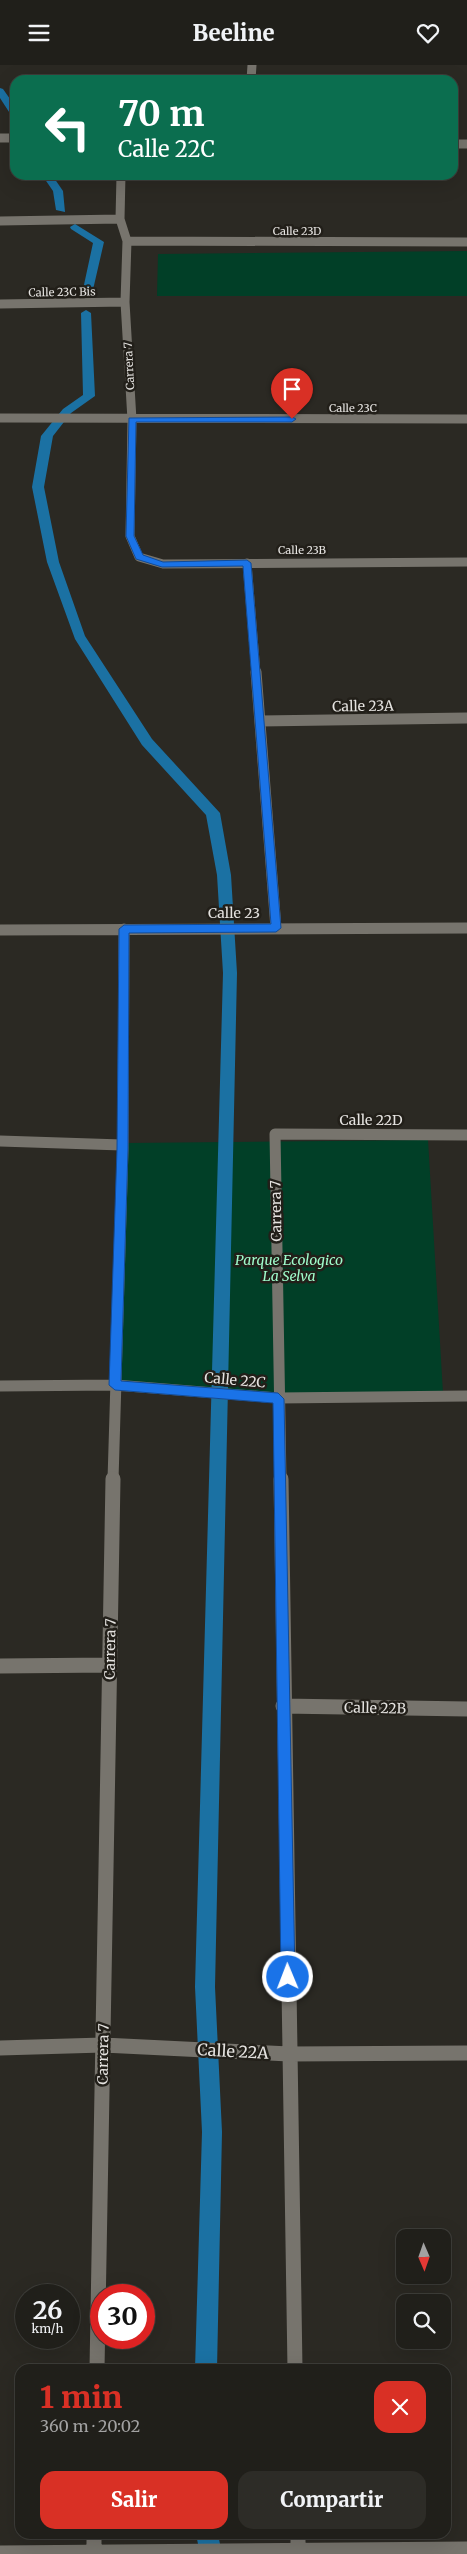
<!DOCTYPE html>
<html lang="es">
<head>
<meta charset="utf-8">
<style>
	:root { --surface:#201f1a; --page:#2d2c27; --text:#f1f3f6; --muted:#a2a2a2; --line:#3d3d39; --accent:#d93025 }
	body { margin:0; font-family:Merriweather,serif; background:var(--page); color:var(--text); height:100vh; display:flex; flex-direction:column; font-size:19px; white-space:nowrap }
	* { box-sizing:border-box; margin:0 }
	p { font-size:16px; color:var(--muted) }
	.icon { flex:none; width:28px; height:28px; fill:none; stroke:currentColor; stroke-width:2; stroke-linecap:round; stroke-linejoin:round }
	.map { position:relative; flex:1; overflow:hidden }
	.side { position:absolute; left:15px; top:2299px; width:436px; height:175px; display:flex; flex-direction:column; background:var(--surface); border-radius:15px; box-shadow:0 5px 20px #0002,0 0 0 1px var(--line) }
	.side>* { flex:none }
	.hud { position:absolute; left:10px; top:10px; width:448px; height:105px; border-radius:15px; box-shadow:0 5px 20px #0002,0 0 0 1px var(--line); background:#0b6e4f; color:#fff; overflow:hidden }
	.needle { width:32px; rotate:178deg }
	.buttons { position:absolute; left:396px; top:2164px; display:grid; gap:10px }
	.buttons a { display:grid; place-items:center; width:55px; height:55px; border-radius:10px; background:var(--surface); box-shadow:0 5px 20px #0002,0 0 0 1px var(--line); font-size:25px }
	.speed { position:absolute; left:15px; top:2219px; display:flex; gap:10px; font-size:25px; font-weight:700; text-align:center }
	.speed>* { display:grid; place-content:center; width:65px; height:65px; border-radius:50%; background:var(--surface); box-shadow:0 5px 20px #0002,0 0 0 1px var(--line); line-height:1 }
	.speed small { font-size:12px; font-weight:400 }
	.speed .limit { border:8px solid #d22; background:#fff; color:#111 }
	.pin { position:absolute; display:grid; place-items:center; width:42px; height:42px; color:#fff; margin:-51px -21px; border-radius:50% 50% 50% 0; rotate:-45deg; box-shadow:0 0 5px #0007 }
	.pin .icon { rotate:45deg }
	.me { position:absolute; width:55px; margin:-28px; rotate:359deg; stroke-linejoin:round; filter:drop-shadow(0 0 4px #0008) }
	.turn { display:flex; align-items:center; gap:18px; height:105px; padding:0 25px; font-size:22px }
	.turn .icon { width:65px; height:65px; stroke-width:2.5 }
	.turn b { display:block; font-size:35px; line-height:42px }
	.round { display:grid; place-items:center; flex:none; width:52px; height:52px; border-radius:15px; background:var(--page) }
	.summary { display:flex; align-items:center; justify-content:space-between; height:85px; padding:0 25px }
	h1 { font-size:30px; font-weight:800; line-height:38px; color:var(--accent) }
	.cta { display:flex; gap:10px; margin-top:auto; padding:10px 25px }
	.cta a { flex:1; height:58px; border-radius:15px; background:var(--accent); color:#fff; font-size:20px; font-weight:800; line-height:58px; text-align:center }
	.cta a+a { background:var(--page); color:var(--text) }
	header { display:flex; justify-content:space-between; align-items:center; height:65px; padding:0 25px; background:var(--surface); font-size:22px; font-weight:800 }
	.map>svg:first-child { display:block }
	.green { fill:#013f27 }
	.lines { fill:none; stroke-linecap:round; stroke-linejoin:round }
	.stream { fill:#1b71a3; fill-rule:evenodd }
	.minor-far2 { stroke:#77746d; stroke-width:9 }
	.minor-far1 { stroke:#77746d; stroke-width:11 }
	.minor { stroke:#77746d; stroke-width:15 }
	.route { fill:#1a73e8; stroke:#114b97 }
	.labels { text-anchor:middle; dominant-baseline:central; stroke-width:5; stroke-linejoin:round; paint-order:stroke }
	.far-street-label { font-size:11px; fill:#e5e3e0; stroke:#221f19 }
	.street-label { font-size:14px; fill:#e5e3e0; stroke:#221f19 }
	.park-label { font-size:14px; font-style:italic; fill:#9ffccb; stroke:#221f19 }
	.near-street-label { font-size:16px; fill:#e5e3e0; stroke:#221f19 }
</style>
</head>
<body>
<header><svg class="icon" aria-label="menu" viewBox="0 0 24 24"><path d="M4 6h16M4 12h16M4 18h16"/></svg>Beeline<svg class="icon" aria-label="heart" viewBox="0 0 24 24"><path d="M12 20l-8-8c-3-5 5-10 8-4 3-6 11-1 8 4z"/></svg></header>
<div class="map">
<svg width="467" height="2489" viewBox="0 0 467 2489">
	<rect width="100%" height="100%" fill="#2b2923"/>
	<!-- green -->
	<path class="green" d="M467,186V231H157L158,189Z
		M428,1075L443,1328L277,1330L118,1317L126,1078Z"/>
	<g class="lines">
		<!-- stream -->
		<path class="stream" d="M0,23L3,24L15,41V51L11,50L0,33Z
			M42,110H52L63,126L65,147L56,145L53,126Z
			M75,159L104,177L92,229L87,232L82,229L93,178L71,164L70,162Z
			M86,245L91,248L95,331L71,348L53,371L44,422L59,497L85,571L152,674L220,748L231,810L237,908L215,1922L222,2067L217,2304H195L202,2067L195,1922L223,908L217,810L206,750L142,680L75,574L47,497L32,422L41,371L63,344L83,330L81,248Z
			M196,2469H218L222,2489H200Z"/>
		<!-- minor-far2 -->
		<path class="minor-far2" d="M251,15L252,0
			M0,73H15
			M452,79H467
			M121,110L120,154L127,176L125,237L132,355L130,471L139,492L163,499L467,497
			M0,156L120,154
			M127,176L467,177
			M0,239L125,237
			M0,353L467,354
			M247,498L256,608"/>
		<!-- minor-far1 -->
		<path class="minor-far1" d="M256,607L276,863
			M260,656L467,653
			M0,865L467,863
			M0,1076L122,1080
			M0,1321L115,1320L278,1333L467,1331
			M113,1415L123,1084L124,864
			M281,1415L275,1069L467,1070"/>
		<!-- minor -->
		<path class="minor" d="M281,1414L295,2304
			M0,1601L110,1600
			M283,1641L467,1644
			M0,1983L103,1980L289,1989L467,1988
			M97,2304L113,1414
			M94,2469V2487
			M298,2469V2485
			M0,2488L467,2484"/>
	</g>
	<!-- route -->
	<path class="route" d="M129,353L292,352L296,354L292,357H136L134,471L143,490L163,497L247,495L251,498L281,863L276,867L129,868L128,1084L121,1316L278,1328L284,1334L295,1912L293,1917L288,1919L283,1917L281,1912L273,1338L115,1325L109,1320L117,1084L119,864L124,860L271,859L243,501L162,502L136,494L126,471Z"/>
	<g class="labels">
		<!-- far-street labels -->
		<g class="far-street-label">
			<text x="297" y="166">Calle 23D</text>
			<text transform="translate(62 227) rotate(-1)">Calle 23C Bis</text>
			<text transform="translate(129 301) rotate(-93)">Carrera 7</text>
			<text x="353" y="343">Calle 23C</text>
			<text x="302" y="485">Calle 23B</text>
		</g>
		<!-- street labels -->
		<g class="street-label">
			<text transform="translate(363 641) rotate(-1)">Calle 23A</text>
			<text x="234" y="848">Calle 23</text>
			<text x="371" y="1055">Calle 22D</text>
			<text transform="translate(276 1146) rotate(-91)">Carrera 7</text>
			<text transform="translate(235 1315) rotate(5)">Calle 22C</text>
			<text transform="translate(110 1584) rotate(-89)">Carrera 7</text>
			<text transform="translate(375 1643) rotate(1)">Calle 22B</text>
			<text transform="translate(103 1989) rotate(-89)">Carrera 7</text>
		</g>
		<!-- park labels -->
		<g class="park-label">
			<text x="289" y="1195">Parque Ecologico<tspan x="289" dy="16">La Selva</tspan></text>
		</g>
		<!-- near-street labels -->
		<g class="near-street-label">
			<text transform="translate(233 1986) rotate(3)">Calle 22A</text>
		</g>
	</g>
</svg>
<div class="buttons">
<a><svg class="needle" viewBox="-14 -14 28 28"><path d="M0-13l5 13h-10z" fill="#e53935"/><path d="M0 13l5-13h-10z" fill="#a2a2a2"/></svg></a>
<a><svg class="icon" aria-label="search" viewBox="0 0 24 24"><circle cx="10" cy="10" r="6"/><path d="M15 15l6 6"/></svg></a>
</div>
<div class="speed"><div>26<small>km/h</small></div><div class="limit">30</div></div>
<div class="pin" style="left:292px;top:354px;background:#d93025"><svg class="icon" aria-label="arrive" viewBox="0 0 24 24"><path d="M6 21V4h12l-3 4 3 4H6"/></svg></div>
<svg class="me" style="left:288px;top:1912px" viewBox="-20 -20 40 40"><circle r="17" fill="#1a73e8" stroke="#fff" stroke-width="3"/><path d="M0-11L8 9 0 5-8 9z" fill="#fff"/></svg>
<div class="hud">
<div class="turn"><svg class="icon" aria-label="left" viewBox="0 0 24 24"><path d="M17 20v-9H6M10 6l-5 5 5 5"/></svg><div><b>70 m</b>Calle 22C</div></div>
</div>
<section class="side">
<div class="summary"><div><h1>1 min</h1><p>360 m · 20:02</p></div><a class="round" style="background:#d93025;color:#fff"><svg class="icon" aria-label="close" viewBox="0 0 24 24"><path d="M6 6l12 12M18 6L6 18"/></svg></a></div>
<div class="cta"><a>Salir</a><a>Compartir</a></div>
</section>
</div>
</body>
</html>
